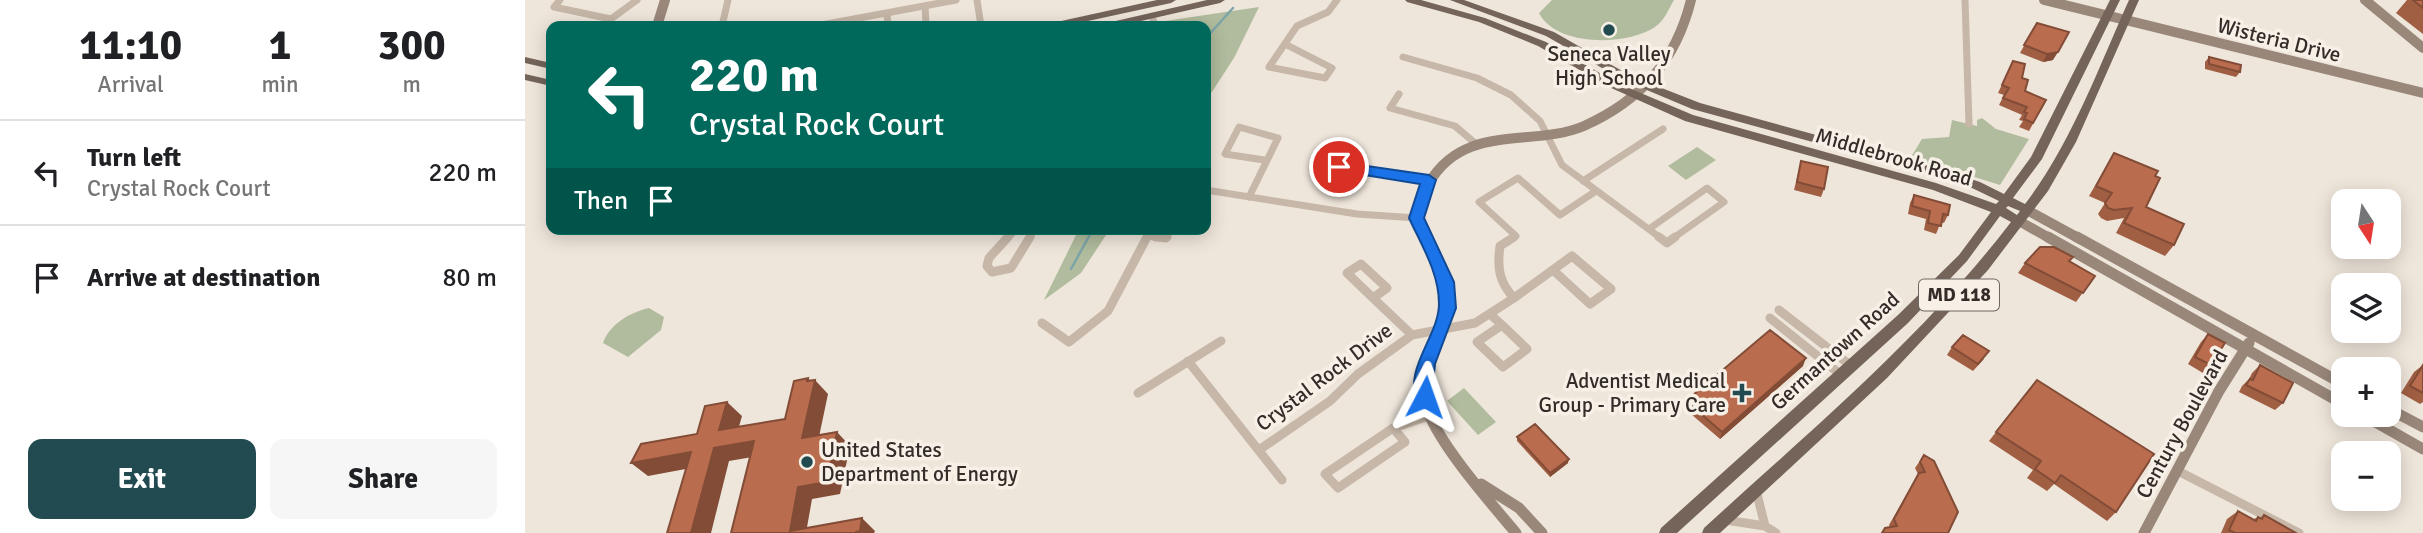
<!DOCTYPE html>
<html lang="en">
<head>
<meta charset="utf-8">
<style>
	:root { --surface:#fff; --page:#f6f6f6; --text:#202124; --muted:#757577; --line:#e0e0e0; --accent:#214b51 }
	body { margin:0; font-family:Signika,sans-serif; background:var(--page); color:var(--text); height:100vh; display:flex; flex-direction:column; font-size:26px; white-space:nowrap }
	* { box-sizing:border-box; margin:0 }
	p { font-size:23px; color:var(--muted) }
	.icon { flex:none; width:38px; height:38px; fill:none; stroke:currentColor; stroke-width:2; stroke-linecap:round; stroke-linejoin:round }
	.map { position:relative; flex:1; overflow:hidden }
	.drawer { display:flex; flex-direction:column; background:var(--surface); width:525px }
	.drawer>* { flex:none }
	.top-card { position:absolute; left:21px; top:21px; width:665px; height:214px; border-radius:14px; box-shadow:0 4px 18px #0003; background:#00695c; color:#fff; overflow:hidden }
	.needle { width:46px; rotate:168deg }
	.tools { position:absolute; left:1806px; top:189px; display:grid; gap:14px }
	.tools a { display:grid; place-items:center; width:70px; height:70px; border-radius:14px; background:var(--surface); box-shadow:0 4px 18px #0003; font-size:35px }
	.pin { position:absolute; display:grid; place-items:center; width:60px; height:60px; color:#fff; margin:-30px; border:4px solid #fff; border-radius:50%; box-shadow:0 2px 7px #0007 }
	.me { position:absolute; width:77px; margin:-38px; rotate:4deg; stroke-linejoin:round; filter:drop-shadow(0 0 5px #0008) }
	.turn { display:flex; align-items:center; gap:24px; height:147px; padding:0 28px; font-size:32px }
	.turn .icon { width:91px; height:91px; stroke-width:2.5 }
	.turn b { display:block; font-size:49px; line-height:60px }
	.then { display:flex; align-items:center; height:66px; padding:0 28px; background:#0003; gap:14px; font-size:26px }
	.eta { display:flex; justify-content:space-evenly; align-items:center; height:119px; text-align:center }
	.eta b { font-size:42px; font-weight:800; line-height:49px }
	.action { display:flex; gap:14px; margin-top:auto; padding:14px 28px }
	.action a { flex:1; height:80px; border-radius:14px; background:var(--accent); color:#fff; font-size:28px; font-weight:800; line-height:80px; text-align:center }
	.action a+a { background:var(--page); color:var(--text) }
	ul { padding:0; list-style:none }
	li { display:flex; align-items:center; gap:21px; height:105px; padding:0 28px; border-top:2px solid var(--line) }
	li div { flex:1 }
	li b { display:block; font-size:26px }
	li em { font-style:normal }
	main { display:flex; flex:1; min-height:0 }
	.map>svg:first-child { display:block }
	.green { fill:#b0bc9d }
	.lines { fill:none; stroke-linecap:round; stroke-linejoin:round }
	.stream { stroke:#7da5a9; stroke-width:2.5 }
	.street-far1 { stroke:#c6b7a8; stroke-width:7 }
	.street { stroke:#c6b7a8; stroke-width:9 }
	.secondary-far1 { stroke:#99877a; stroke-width:10 }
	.secondary { stroke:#99877a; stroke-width:11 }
	.primary { fill:#74645a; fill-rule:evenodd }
	.wall { fill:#a05e43 }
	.shaded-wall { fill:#824c37 }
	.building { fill:#ba6d4e; stroke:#824c37; stroke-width:2 }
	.route { fill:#1a73e8; stroke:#114b97; stroke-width:2 }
	.poi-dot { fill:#214b51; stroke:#f7f0e7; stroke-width:2.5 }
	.labels { text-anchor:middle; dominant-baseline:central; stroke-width:7; stroke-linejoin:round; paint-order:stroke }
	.shield { fill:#f7f0e7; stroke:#6e6761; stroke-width:2 }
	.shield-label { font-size:19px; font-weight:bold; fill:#332c28 }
	.street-label { font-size:21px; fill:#332c28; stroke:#f7f0e7 }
	.poi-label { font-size:21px; fill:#332c28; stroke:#f7f0e7 }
</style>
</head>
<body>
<main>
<section class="drawer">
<div class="eta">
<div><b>11:10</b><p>Arrival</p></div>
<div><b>1</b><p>min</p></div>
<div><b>300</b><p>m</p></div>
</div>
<ul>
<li><svg class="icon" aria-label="left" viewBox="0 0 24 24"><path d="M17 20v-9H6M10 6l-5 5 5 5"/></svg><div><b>Turn left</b><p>Crystal Rock Court</p></div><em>220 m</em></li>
<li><svg class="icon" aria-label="arrive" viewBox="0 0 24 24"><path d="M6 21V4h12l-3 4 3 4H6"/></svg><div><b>Arrive at destination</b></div><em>80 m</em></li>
</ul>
<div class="action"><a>Exit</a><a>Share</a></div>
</section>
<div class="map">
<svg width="1898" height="533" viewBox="0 0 1898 533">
	<rect width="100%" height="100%" fill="#efe6db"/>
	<!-- green -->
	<path class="green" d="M1027,0H1149C1143,10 1140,20 1130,27C1102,46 1031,47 1014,13Z
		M734,7L709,58L681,101V26H639L640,21Z
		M1457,118L1471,129L1504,139L1475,185L1386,157L1397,139L1424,137L1427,120L1452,126V120Z
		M1172,147L1191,160L1161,180L1143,166Z
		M554,229H585L556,273L519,300Z
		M124,308L139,317L136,330L103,357L78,343C84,325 105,312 124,308Z
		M939,388L971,422L953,435L922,401Z"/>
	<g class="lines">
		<!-- stream -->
		<path class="stream" d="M681,38L708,8
			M546,269L568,229"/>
		<!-- street-far1 -->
		<path class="street-far1" d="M35,0L29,7L86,19L112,0
			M452,0L456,26
			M1440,0L1444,124
			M362,13L363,26
			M627,16L630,26
			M197,26L203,0
			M291,26L431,0
			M396,26L401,25L400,6
			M760,44L807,68L800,78L744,67L772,26L803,12L812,0
			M878,57L952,78L986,95L1015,121L1037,165L1137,239
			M874,94L865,108L930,126L951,144
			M814,167L904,180
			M1058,181L1138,129
			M681,190L832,214L892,218
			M724,197L753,138L714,127L700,154L739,160
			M1124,229L1182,188L1199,202L1147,239
			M623,236L641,239L646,229
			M482,239L491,229
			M504,239L510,229
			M621,239L626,229
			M986,239L991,236L954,202L993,178L1035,215L1071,191"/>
		<!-- street -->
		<path class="street" d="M483,237L464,258L462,266L467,272L486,268L505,237
			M631,237H642
			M1134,237L1142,243L1150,237
			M836,264L862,288L848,298L822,273Z
			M848,298L887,335
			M989,298L1047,256L1086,289L1065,304L1028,270
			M1254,310L1325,365
			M966,315L977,325
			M1245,318L1315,374
			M517,323L544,342L583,311L622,237
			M977,325L1002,349L978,367L952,342Z
			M663,361L757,480
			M613,393L696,341
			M868,428L880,442L813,488L800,474Z
			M868,428L904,416
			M734,450L805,401L833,374L887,335L950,323L989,298C974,282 972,268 975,246L989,237
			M1653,471L1774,533
			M1231,490L1240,526
			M1200,520L1240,526L1251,533"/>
		<!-- secondary-far1 -->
		<path class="secondary-far1" d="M1519,0L1898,93
			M1840,0L1898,48
			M132,26L140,0
			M1502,210L1555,239
			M1494,221L1526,239
			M900,239C892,218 893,203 904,183C940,122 1007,148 1059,126C1117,100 1151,60 1166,0"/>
		<!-- secondary -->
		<path class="secondary" d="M899,237C909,260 924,283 922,308C919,339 896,363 899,396C902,432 966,503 991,533
			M1523,237L1818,404
			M1552,237L1818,384
			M1864,409L1898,427
			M1838,415L1898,449
			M956,484L994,508L1017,533
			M1619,533L1694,391L1724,343"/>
		<!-- primary -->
		<path class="primary" d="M632,0H651L646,3L540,26H522L527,23Z
			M682,0H700L695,3L594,26H577L582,23Z
			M880,0H896L960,18L1021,42L1092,83L1168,115L1411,183L1471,204L1474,201L1447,188L1412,176L1167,109L1098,80L1021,36L925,0H939L1029,32L1106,76L1175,103L1415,169L1455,182L1479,194L1506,157L1585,0H1595L1517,159L1488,198L1500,204C1546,144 1573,69 1604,0H1614L1551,142L1523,191L1463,270L1362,378L1195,533H1177L1179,528C1285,431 1398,337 1486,222L1475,216L1442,261L1383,323L1152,533H1134L1136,528L1373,315L1434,255L1466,212L1408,190L1160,121L1084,87L1013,46L954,22L882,2ZM1483,206L1495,211L1492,215L1481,208Z
			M0,57L26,63V69L0,63Z
			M0,74L26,80V86L0,80Z"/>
	</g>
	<!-- wall -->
	<path class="wall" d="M1882,0H1898V34L1871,13Z
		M1512,23L1528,60L1518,62L1495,53Z
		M1684,57L1715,72L1711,77L1680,69V62Z
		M1488,61L1497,78L1500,91L1521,100L1504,131L1494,127L1498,121L1494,120L1497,115L1474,105L1479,95L1473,93Z
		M1589,153L1630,176L1621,207L1649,245L1640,256L1591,233L1599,218L1582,221L1576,218L1573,214L1580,203L1564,196Z
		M1276,161L1299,189L1296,197L1269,190Z
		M1389,195L1423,215L1419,223L1416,222L1411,234L1399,230L1401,219L1383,214L1385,203Z
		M1545,261L1570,276L1551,302L1493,273L1500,263Z
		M1683,334L1686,365L1678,373L1663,364L1676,342Z
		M1427,347L1459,359L1448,371L1422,355Z
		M1735,365L1758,403L1750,410L1714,392L1717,386L1724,379L1727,373Z
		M1898,365V402L1895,404L1876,393L1889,372Z
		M1278,366L1195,439L1159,408L1161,401Z
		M1512,380L1591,512L1582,521L1529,484L1522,491L1502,478L1508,470L1464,441Z
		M992,437L1043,463L1025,477L992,441Z
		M1399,455L1423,533H1356L1360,528L1365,527L1364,525L1393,474L1390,468Z
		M1713,511L1729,519L1733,517L1735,518L1739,515L1771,533H1696L1702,519Z"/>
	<!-- shaded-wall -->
	<path class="shaded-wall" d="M1533,52L1528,60L1518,62L1522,54Z
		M1281,358L1278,366L1195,439L1197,432Z
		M283,378L289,385L290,380L303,394L291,451L277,438Z
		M202,402L217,416L209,444L194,430Z
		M312,432L325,446L315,494L287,499L281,533L265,531L273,487Z
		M229,441L244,454L204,461L186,533H166L189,448Z
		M166,452L182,465L123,476L106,463Z
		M1044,459L1043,463L1025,477V473Z
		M337,518L350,531L349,533H331Z"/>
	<!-- building -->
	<path class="building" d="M1888,0H1898V8Z
		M1512,23L1544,32L1533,52L1522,54L1499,45Z
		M1684,57L1716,65L1715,72L1684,64Z
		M1488,61L1500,64L1497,78L1503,80L1500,91L1521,100L1508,123L1499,119L1502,113L1499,112L1502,107L1478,98L1484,88L1477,85Z
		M1589,153L1633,171L1630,176L1635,178L1621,207L1659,224L1649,245L1599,223L1607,208L1589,210L1583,208L1580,203L1587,193L1571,186Z
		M1276,161L1303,167L1299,189L1272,182Z
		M1389,195L1425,205L1423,215L1418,214L1416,226L1403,223L1405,211L1387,206Z
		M1515,247H1529L1548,257L1544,261L1570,276L1558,293L1500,263Z
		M1245,330L1281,358L1197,432L1161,401Z
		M1683,334L1700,343L1686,365L1670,357Z
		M1438,335L1464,351L1453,364L1427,347Z
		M1735,365L1768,383L1758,403L1721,385L1725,379L1728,380Z
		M1898,365V393L1885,386Z
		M283,378L282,381L290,380L277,438L312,432L302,482L273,487L265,531L337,518L335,531L331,532V533H206L229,441L189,448L166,533H142L166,452L106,463L116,444L172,434L180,406L202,402L194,430L260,419L269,381Z
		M1512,380L1629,454L1591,512L1536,475L1530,483L1510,469L1516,461L1471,432Z
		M1010,424L1044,459L1025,473L992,437Z
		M1399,455L1409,461L1433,512L1423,533H1357L1360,528L1372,526L1369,519L1394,473L1400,472L1395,462Z
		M1713,511L1731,521L1733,517L1737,519L1739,515L1771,533H1710L1704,530Z"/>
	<!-- route -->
	<path class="route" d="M814,162L904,175L911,180L899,218L929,282L931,308L910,364L906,403H893C877,370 914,336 914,304C914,273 897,246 884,218L895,184L809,170L806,167Z"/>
	<!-- markers -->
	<g class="poi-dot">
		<circle cx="1084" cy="30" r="7"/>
		<path d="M1213.5 382.5h7v7h7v7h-7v7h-7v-7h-7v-7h7z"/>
		<circle cx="282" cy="462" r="7"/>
	</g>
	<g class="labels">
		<!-- shield labels -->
		<rect class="shield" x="1394" y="279.5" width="80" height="31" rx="5"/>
		<g class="shield-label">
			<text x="1434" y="295">MD 118</text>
		</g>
		<!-- street labels -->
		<g class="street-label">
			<text transform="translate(1754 40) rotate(14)">Wisteria Drive</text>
			<text transform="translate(1369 157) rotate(16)">Middlebrook Road</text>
			<text transform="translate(1310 351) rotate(-42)">Germantown Road</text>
			<text transform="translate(799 377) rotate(-37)">Crystal Rock Drive</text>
			<text transform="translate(1657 424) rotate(-61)">Century Boulevard</text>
		</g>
		<!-- poi labels -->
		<g class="poi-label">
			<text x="1084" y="54">Seneca Valley<tspan x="1084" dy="24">High School</tspan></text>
			<text x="1201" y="381" text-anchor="end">Adventist Medical<tspan x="1201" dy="24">Group - Primary Care</tspan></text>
			<text x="296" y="450" text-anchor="start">United States<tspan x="296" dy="24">Department of Energy</tspan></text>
		</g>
	</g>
</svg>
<div class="tools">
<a><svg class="needle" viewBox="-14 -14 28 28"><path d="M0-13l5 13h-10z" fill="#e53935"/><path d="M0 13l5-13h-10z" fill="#757577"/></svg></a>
<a><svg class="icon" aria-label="layers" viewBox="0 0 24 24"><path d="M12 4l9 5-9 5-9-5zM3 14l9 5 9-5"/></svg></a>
<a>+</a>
<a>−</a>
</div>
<div class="pin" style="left:814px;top:167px;background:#d93025"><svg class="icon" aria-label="arrive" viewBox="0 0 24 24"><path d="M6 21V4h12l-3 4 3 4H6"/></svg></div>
<svg class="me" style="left:900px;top:397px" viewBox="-20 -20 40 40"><path d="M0-17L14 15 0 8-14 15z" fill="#1a73e8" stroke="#fff" stroke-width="4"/></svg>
<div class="top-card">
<div class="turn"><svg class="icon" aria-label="left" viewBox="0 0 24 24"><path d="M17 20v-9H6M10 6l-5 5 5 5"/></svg><div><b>220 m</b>Crystal Rock Court</div></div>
<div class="then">Then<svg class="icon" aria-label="arrive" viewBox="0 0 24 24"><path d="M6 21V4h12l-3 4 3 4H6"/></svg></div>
</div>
</div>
</main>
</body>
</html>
